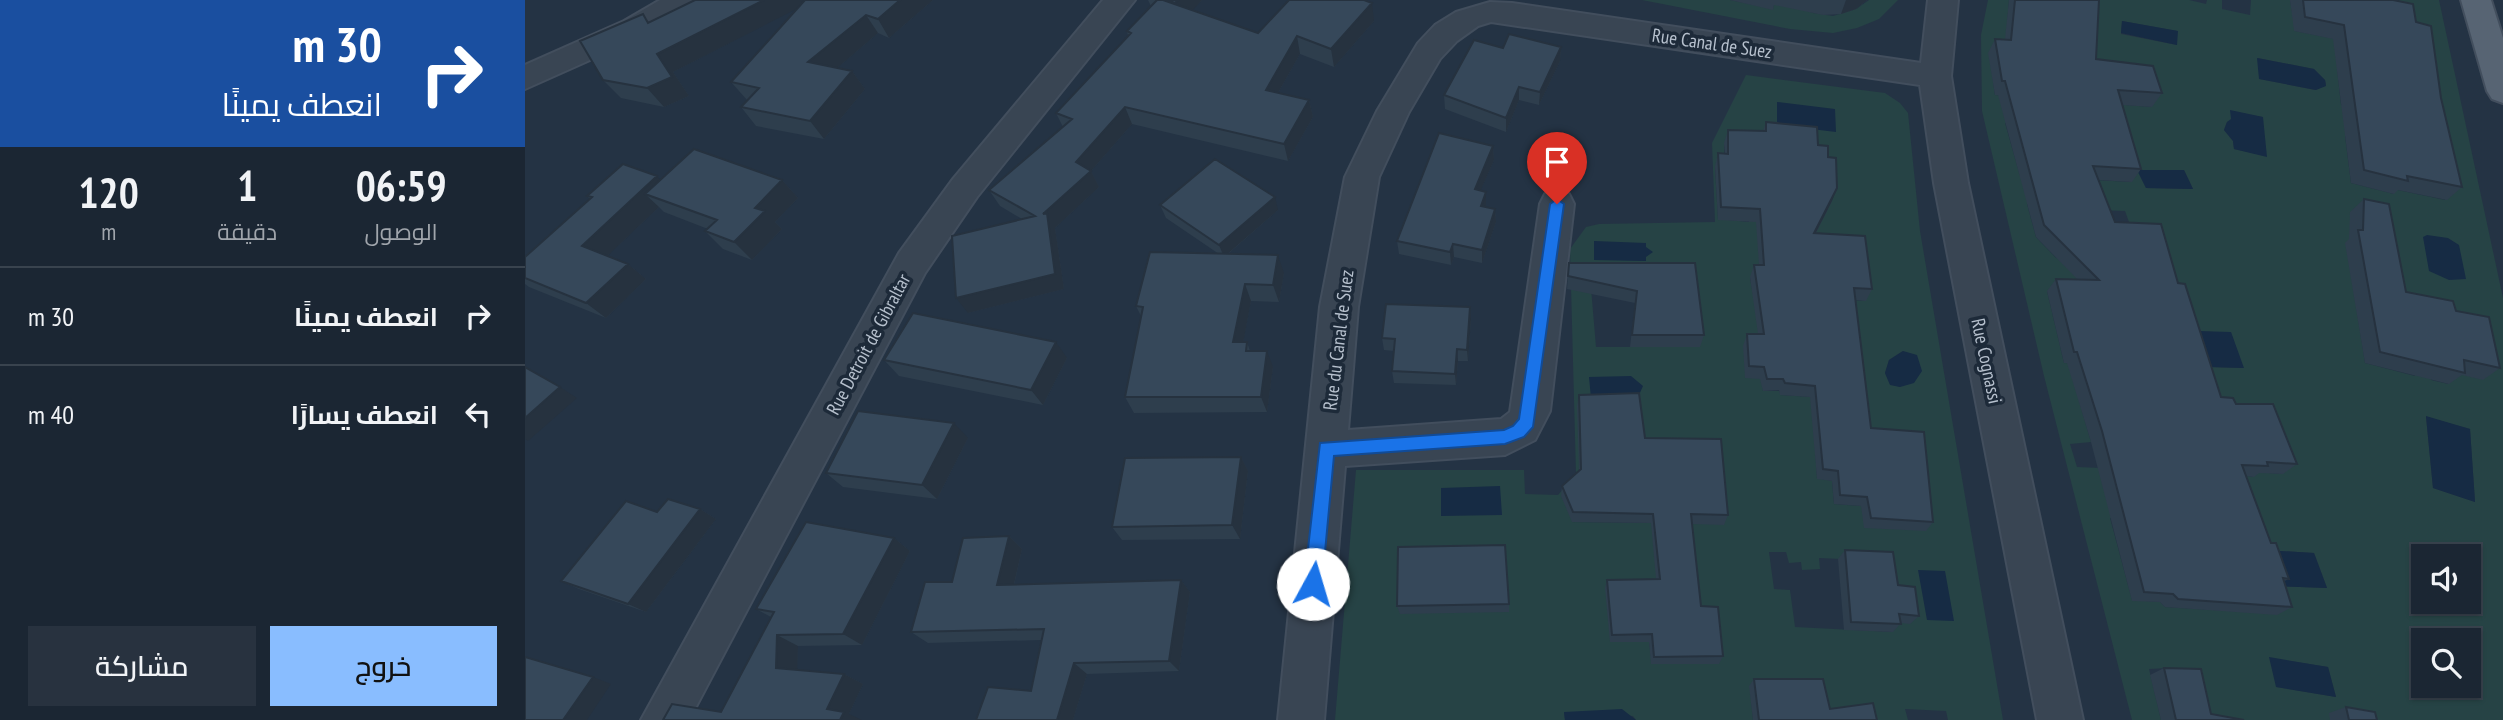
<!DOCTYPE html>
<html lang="ar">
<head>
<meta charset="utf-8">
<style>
	:root { --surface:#1b2633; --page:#28323f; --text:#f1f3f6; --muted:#a0a5ac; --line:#39434e; --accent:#89bdff }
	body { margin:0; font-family:"PT Sans Narrow",Cairo,sans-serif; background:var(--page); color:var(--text); direction:rtl; height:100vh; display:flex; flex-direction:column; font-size:26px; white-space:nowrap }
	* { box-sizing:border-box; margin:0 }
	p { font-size:23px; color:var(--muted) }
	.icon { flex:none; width:38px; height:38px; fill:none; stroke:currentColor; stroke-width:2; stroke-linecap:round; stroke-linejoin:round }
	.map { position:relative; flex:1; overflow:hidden; direction:ltr }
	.side { display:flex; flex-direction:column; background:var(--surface); width:525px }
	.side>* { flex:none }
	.guide { background:#1a4fa0; color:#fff; overflow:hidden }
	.fabs { position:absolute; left:1886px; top:544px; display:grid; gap:14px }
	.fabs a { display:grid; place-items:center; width:70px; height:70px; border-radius:0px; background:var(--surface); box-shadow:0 2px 5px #0004,0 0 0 2px var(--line); font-size:35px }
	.pin { position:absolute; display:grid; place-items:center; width:60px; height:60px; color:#fff; margin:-72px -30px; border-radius:50% 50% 50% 0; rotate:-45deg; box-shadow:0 0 7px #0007 }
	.pin .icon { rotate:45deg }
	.me { position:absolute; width:77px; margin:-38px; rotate:6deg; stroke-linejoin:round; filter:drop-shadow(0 0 5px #0008) }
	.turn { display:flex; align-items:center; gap:24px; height:147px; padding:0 28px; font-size:32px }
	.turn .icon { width:91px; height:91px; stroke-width:2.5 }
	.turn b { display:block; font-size:49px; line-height:60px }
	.eta { display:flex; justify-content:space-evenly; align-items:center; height:119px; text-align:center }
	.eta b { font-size:42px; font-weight:600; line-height:49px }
	.button { display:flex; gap:14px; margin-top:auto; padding:14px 28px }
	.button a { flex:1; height:80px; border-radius:0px; background:var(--accent); color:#111; font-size:28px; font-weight:600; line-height:80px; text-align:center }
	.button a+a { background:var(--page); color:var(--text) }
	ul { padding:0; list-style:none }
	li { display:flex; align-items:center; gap:21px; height:98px; padding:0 28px; border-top:2px solid var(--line) }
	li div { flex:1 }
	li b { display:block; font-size:26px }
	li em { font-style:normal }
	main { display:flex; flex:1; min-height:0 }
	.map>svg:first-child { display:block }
	.green { fill:#264345; fill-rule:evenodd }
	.water { fill:#162b44 }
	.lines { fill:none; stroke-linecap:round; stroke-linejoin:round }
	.minor-casing { stroke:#424e5d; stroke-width:4 }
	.major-casing { stroke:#424e5d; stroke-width:4 }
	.minor { fill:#394553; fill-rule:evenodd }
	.major { fill:#576473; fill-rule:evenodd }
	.wall { fill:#2e3e4d }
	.shaded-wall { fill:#26323f }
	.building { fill:#36485a; stroke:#26323f; stroke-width:2 }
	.route { fill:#1a73e8; stroke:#114b97; stroke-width:2 }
	.labels { text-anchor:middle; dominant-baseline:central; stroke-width:7; stroke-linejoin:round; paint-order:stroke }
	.street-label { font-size:19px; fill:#b6c0cd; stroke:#1d2a39 }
</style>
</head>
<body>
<main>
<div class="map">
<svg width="1978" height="720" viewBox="0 0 1978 720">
	<rect width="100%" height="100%" fill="#243344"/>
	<!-- green -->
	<path class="green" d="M1117,0H1205L1248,9L1250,0L1288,13L1308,16L1331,9L1344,0H1373L1354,19L1332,28L1308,33L1265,29Z
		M1463,0H1484L1482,24L1498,27V24L1555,36L1556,28H1565L1566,13L1557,11V2L1545,0H1664L1681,4L1682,0H1697V9L1725,15L1726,0H1765L1770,31L1895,56L1893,40L1879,36L1876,18L1849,12L1850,18L1827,13L1825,8L1785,0H1914L1978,298V720H1833L1805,714V720H1671L1662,677L1645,676L1643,668L1624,669L1636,720H1607L1519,376L1457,111L1456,35ZM1597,21L1652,31V45L1596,34ZM1485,50L1515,52L1518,68L1537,70L1536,60L1593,66L1596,77L1619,79L1627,107L1470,95L1464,53L1485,54ZM1733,58L1789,69L1800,80L1801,85L1790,90L1735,79ZM1812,68L1898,86L1900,99L1906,101L1908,112H1902L1903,120L1879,116V121L1830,112L1825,107L1816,105ZM1706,111L1737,117L1741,156L1709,149L1708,141L1699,130L1702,122L1707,120ZM1480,123L1592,131L1606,182L1495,176ZM1820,136L1912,157L1917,179L1922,182L1926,194L1920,195V200L1868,189L1869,194L1826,183ZM1659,170L1668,189L1621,188L1613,171ZM1502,204L1570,206L1571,210L1600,211L1609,236L1623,237L1631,261L1531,258L1511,237ZM1522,291L1649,296L1671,368L1539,363ZM1864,304L1912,313L1915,323L1948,329L1957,379L1922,371L1923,384L1906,380L1904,370L1888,366L1890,376L1840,363L1831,306L1865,313ZM1671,331L1706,333L1718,368L1684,367ZM1554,401L1672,407L1676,414L1690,415L1688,409H1695L1699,415L1734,416L1758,474L1728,472L1729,477L1690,471L1692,478L1674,477L1672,472L1552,467L1545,444L1566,442ZM1901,417L1945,429L1950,502L1908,488ZM1585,518L1722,526L1731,552L1736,553L1749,587H1743L1752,614L1640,607L1635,602L1607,600ZM1738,550L1789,553L1802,588L1751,586ZM1899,556H1944V602H1899ZM1899,640H1944V686H1899ZM1745,658L1803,667L1811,697L1752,687Z
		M1221,75L1360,93L1375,103L1383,113L1395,231L1478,720H1423L1421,711L1380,709L1383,720H1343L1340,708L1298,709L1225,686L1228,720H1111L1108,716L1039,713L1040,720H810L831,470H999L1000,494L1033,495L1051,474L1045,249L1061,227L1074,224L1190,222L1187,143ZM1199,144L1224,222L1193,219L1190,167H1200ZM1121,244V261L1069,259ZM1065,276H1167L1175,347H1071ZM1235,277L1341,301L1228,294L1225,278ZM1235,346L1302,398L1256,395L1254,391H1238ZM1378,351L1375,387L1365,384L1360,373L1364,360ZM1290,448L1400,531L1336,506L1309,504L1307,481L1292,478ZM1054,479L1198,524L1047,522ZM1244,552H1261L1264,563L1276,562L1277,570L1295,569L1294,558L1361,561L1368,632L1270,627L1265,590L1249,589ZM1132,588L1176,663V664H1127L1124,642Z"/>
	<!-- water -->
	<path class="water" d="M1597,21L1653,31L1652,45L1596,33Z
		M1732,58L1789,69L1800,80L1801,86L1791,90L1734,79Z
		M1252,102L1310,109L1311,132L1252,125Z
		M1705,110L1738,117L1742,157L1709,149L1708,141L1699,130L1702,122L1706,119Z
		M1612,170H1659L1668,189L1621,188Z
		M1902,235L1923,238L1934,245L1941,279L1924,280L1904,271L1898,237Z
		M1069,241L1121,243V247L1128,252L1121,257V261L1069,260Z
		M1671,331L1706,332L1719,368L1684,367Z
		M1378,351L1392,355L1397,371L1389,383L1375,387L1365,385L1360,373L1364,360Z
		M1106,376L1118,386L1114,395L1066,398L1064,377Z
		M1901,416L1945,429L1950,502L1908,488Z
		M975,486L977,515L916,516V488Z
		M1738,550L1789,553L1802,588L1750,586Z
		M1393,570L1420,571L1429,621L1402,620Z
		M1744,657L1803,667L1811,697L1751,687Z
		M1097,709L1111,720H1040L1039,712Z"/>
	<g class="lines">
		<!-- minor casing -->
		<g class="minor-casing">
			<path id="minor" d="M135,0H174L170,7L121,35L0,89V65L99,21Z
				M578,0H610L452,197L400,273L164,720H116L374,253L428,179Z
				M1403,0H1433L1426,76L1443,183L1558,720H1512L1409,183L1395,85L966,22L953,26L932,41L915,59L884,112L854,177L833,307L823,430L976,419L985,412L1015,204L1020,194L1032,191L1044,194L1049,204L1025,411L1010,440L980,455L820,466L799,720H753L795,307L820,177L852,111L893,43L910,25L931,12L965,2L987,3L1396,63Z"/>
		</g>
		<!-- major casing -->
		<g class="major-casing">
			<path id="major" d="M1936,0H1966L1978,38V103L1967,99L1962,91Z"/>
		</g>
		<!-- minor -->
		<use href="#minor" class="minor"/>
		<!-- major -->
		<use href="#major" class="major"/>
	</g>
	<!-- wall -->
	<path class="wall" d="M170,0H408L364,38L353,33L312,68L327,71L340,89L299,139L231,126L216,107L222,100L206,82L272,8L148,72L164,96L139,107L96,98L78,80L125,22Z
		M623,0H677L667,10L733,33L849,21L809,67L775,54L753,93L784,100L788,117L763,161L607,124L566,171L574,187L530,228L539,289L443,313L497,219L475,206L464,190L538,127L531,113L603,36L602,31L626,6Z
		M1205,0H1342L1331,9L1316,14L1298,15L1249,5L1248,10Z
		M1484,0H1574L1571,59L1637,93L1627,107L1597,105L1616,169L1607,182L1573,180L1590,222L1653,283L1696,397L1711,404L1772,464L1758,474L1734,473L1729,477L1721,476L1746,543L1764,579L1759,581L1767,607L1752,615L1640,607L1635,602L1607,601L1566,442L1542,363H1539L1522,291L1531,279H1552L1511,237L1473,95H1470L1463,53L1470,39H1480Z
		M1765,0H1868L1891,22L1916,98L1937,187L1922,200L1873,190L1869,194L1826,183L1808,39L1769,31Z
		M1036,47L1035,61L1014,105L994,100L981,132L920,109L919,95L978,48Z
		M1241,122L1293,145L1303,157L1307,201L1291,233L1347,289L1341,301L1331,300L1346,428L1408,522L1401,531L1339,528L1336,506L1309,504L1307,481L1292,479L1285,397L1255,395L1254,390L1238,391L1235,379L1220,378L1218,346L1222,334H1233L1225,277L1229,265H1234L1231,222L1193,220L1190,167L1193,153L1200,154L1199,143L1203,130L1238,131Z
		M968,146L969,160L955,191L961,205L960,207L970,209L971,222L957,263L929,257L926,265L874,254L872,241Z
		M132,176L135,180H257L273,198L250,222L257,229L227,260L198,249L180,231L183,229L139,212L134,207L82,256L103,264L121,279L81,318L4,287L0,284V257L65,199L62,196Z
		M1839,199L1881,292L1931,311L1975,368L1958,380L1937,375L1924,384L1840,363L1820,243L1824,239L1825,212Z
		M635,205L753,210L703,254L759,273L754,302L726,301L718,342H722L725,351L748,367L742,412L609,413L600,397L616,316L611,306L694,254L641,218Z
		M1044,263H1170L1179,335L1175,347H1105L1110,303L1042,289Z
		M945,307L946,319L943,361H933L931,385L869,383L867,371L869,351L859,350L857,338Z
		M542,358L518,405L374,376L359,360Z
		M1054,395L1120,438L1203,515L1199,525L1167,524L1176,606L1198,656L1194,664H1126L1124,642H1085L1080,588L1082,580L1131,579L1126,523L1047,522L1036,496L1037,486L1054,470L1052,406Z
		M443,438L412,499L318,487L301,473Z
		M716,457L723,471L715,539L597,540L587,527Z
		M175,509L191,519L121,612L54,589L36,581L132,512Z
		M484,536L497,549L489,585L656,580L665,592L654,671L562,674L548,720H451L506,691L516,640L403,643L386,632L427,582Z
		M369,538L385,551L337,645L273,646L272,670L319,674L338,684L324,714L196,712L246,617L231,609Z
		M1320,550L1373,585L1394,616L1385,624L1376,623L1368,632L1319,630L1313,559Z
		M984,604V612L875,614L872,606Z
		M1639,668L1686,714L1719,720H1636L1625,675Z
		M1229,679L1305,709L1352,720H1228L1224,686Z
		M1821,707L1852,720H1805L1804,713Z"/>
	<!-- shaded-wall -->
	<path class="shaded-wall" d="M239,0H289L148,72L164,96L139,107L122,88L132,54Z
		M375,0H408L364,38L353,19Z
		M653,0H677L657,22L650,3Z
		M1321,0H1342L1331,9L1316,14Z
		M847,3L849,21L809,67L806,49Z
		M341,15L353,33L297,81L283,62Z
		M772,36L775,54L745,107L741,90Z
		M1036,47L1035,61L1014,105L1015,92Z
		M327,71L340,89L299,139L285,121Z
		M994,87V100L981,132V118Z
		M784,100L788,117L763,161L759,144Z
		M600,107L607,124L566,171L574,187L530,228L539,289L443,313L431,298L518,214L551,162Z
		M968,146L969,160L950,203V189Z
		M132,176L148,193L120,194L134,207L76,262L57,246Z
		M257,180L273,198L250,222L257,229L227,260L209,242L230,208Z
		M1312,188L1307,201L1284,246L1289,233Z
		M961,192V205L956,219V206Z
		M750,197L753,210L699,257L694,245Z
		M970,209L971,222L957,263V250Z
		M928,244L929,257L926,265L925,252Z
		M753,255L759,273L754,302L748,285Z
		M103,264L121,279L81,318L61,303Z
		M720,284L726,301L715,359L708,342Z
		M945,307L946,319L943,361L942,350Z
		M531,342L542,358L518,405L506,390Z
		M932,349L933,361L931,385L930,374Z
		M742,351L748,367L742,412L736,397Z
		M35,387L52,398L3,441L0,439V418Z
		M429,423L443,438L412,499L397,485Z
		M716,457L723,471L715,539L707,525Z
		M175,509L191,519L121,612L103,604Z
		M484,536L497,549L486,597L472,585Z
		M369,538L385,551L337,645L318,634Z
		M656,580L665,592L654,671L644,661Z
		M252,635L273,646L272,678L251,668Z
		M549,663L562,674L548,720H532Z
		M319,674L338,684L324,714L337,720H315L302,709Z
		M68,677L86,684L62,720H38Z"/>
	<!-- building -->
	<path class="building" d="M170,0H239L132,54L147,77L122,88L78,80L55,41L118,14L123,23Z
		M280,0H375L353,19L341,15L283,62L327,71L285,121L216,107L234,88L206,82Z
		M632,0H638L733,33L764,0H839L847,3L806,49L772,36L741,90L784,100L759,144L600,107L551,162L566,171L518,214L522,213L530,274L431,298L427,236L510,216L464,190L547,119L531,113L606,33L602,31Z
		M642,0H653L650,3Z
		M1490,0H1574L1571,59L1628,66L1637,93L1593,90L1616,169L1568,166L1590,222L1636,224L1653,283L1660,284L1696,397L1708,398L1711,404H1748L1772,464L1742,462L1743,466L1717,465L1746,543H1751L1764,579L1758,578L1767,607L1653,599L1648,594L1619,592L1577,431L1552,352H1549L1531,279L1574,280L1519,225L1480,81H1477L1470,39L1486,40Z
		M1778,0H1868L1888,4L1891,22L1906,26L1916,98L1937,187L1882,176L1883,181L1839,170L1819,25L1780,17Z
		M984,34L1036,47L1015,92L994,87L981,118L919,95L949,40L978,48Z
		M1241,122L1292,127L1293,145L1303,146V157L1311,158L1312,188L1289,233L1340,236L1347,289L1329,288L1346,428L1399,432L1408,522L1346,518L1342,497L1315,495L1313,471L1298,469L1290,386L1260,383L1258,379H1242L1239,367L1224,366L1222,334H1239L1229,265H1239L1235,209L1196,207L1193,153L1203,154V130L1241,131Z
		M914,133L968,146L950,189L961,192L956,206L970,209L957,250L928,244L925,252L872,241Z
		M169,149L257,180L230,208L240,211L209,242L180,231L192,220L120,194Z
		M690,159L750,197L694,245L635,205Z
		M98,164L132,176L57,246L103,264L61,303L0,278V257L67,197L62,196Z
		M1839,199L1864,204L1881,292L1928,301L1931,311L1964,317L1975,368L1939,360L1940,373L1855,352L1833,230H1838Z
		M625,252L753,255L748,285L720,284L708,342H722L721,351H742L736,397H600L618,307L611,306Z
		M1044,263H1170L1179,335H1107L1112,291L1043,276Z
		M861,304L945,307L942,350L932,349L930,374L867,371L870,339L857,338Z
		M388,313L531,342L506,390L359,360Z
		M0,367L35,387L0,418Z
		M1114,393L1120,438L1196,439L1203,515L1166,514L1176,606L1193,607L1198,656L1129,657L1127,634L1087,635L1082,580L1135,579L1128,514L1048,512L1037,486L1056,469L1054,395Z
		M333,411L429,423L397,485L301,473Z
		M716,457L707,525L587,527L600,458Z
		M143,499L175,509L103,604L36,581L101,501L132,512Z
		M281,522L369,538L318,634L252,635L251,668L319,674L302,709L319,712L315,720H138L147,704L196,712L249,612L231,609Z
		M484,536L472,585L656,580L644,661L549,663L532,720H451L463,687L506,691L519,629L386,632L400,582H427L438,538Z
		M980,545L984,604L872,606L873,547Z
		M1320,550L1368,552L1373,585L1390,587L1394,616L1374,614L1376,624L1326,622Z
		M0,657L68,677L38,720H0Z
		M1639,668L1676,669L1686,714L1719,720H1651Z
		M1229,679H1298L1305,709L1348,703L1352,720H1234Z
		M1821,707L1850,712L1852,720H1824Z"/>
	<!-- route -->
	<path class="route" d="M1032,199L1039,204L1008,427L999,437L980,444L809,456L797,584L795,590L788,593L782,590L779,584L795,443L979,430L988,426L994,419L1025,204Z"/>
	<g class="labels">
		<!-- street labels -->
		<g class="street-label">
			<text transform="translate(1187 43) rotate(8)">Rue Canal de Suez</text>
			<text transform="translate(813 340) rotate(-83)">Rue du Canal de Suez</text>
			<text transform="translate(343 344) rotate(-62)">Rue Detroit de Gibraltar</text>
			<text transform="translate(1462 361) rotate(78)">Rue Cognassi</text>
		</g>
	</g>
</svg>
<div class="fabs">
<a><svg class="icon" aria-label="sound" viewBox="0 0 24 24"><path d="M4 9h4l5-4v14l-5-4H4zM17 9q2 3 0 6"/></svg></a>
<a><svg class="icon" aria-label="search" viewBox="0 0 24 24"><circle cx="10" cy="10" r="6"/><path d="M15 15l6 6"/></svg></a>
</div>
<div class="pin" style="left:1032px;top:204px;background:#d93025"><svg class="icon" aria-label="arrive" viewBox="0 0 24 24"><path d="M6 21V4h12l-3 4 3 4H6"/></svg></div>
<svg class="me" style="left:788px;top:584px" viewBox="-20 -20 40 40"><circle r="19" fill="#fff"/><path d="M0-13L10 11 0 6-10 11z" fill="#1a73e8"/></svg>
</div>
<section class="side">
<div class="guide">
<div class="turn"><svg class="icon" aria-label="right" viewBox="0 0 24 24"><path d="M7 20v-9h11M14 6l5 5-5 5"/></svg><div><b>30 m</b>انعطف يمينًا</div></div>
</div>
<div class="eta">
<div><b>06:59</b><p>الوصول</p></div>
<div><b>1</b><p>دقيقة</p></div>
<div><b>120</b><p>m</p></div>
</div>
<ul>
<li><svg class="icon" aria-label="right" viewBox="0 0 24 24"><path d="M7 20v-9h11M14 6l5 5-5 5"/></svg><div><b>انعطف يمينًا</b></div><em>30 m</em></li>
<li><svg class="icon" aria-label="left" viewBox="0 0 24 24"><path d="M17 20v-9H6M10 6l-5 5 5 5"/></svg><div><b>انعطف يسارًا</b></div><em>40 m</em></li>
</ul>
<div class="button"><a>خروج</a><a>مشاركة</a></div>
</section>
</main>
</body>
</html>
